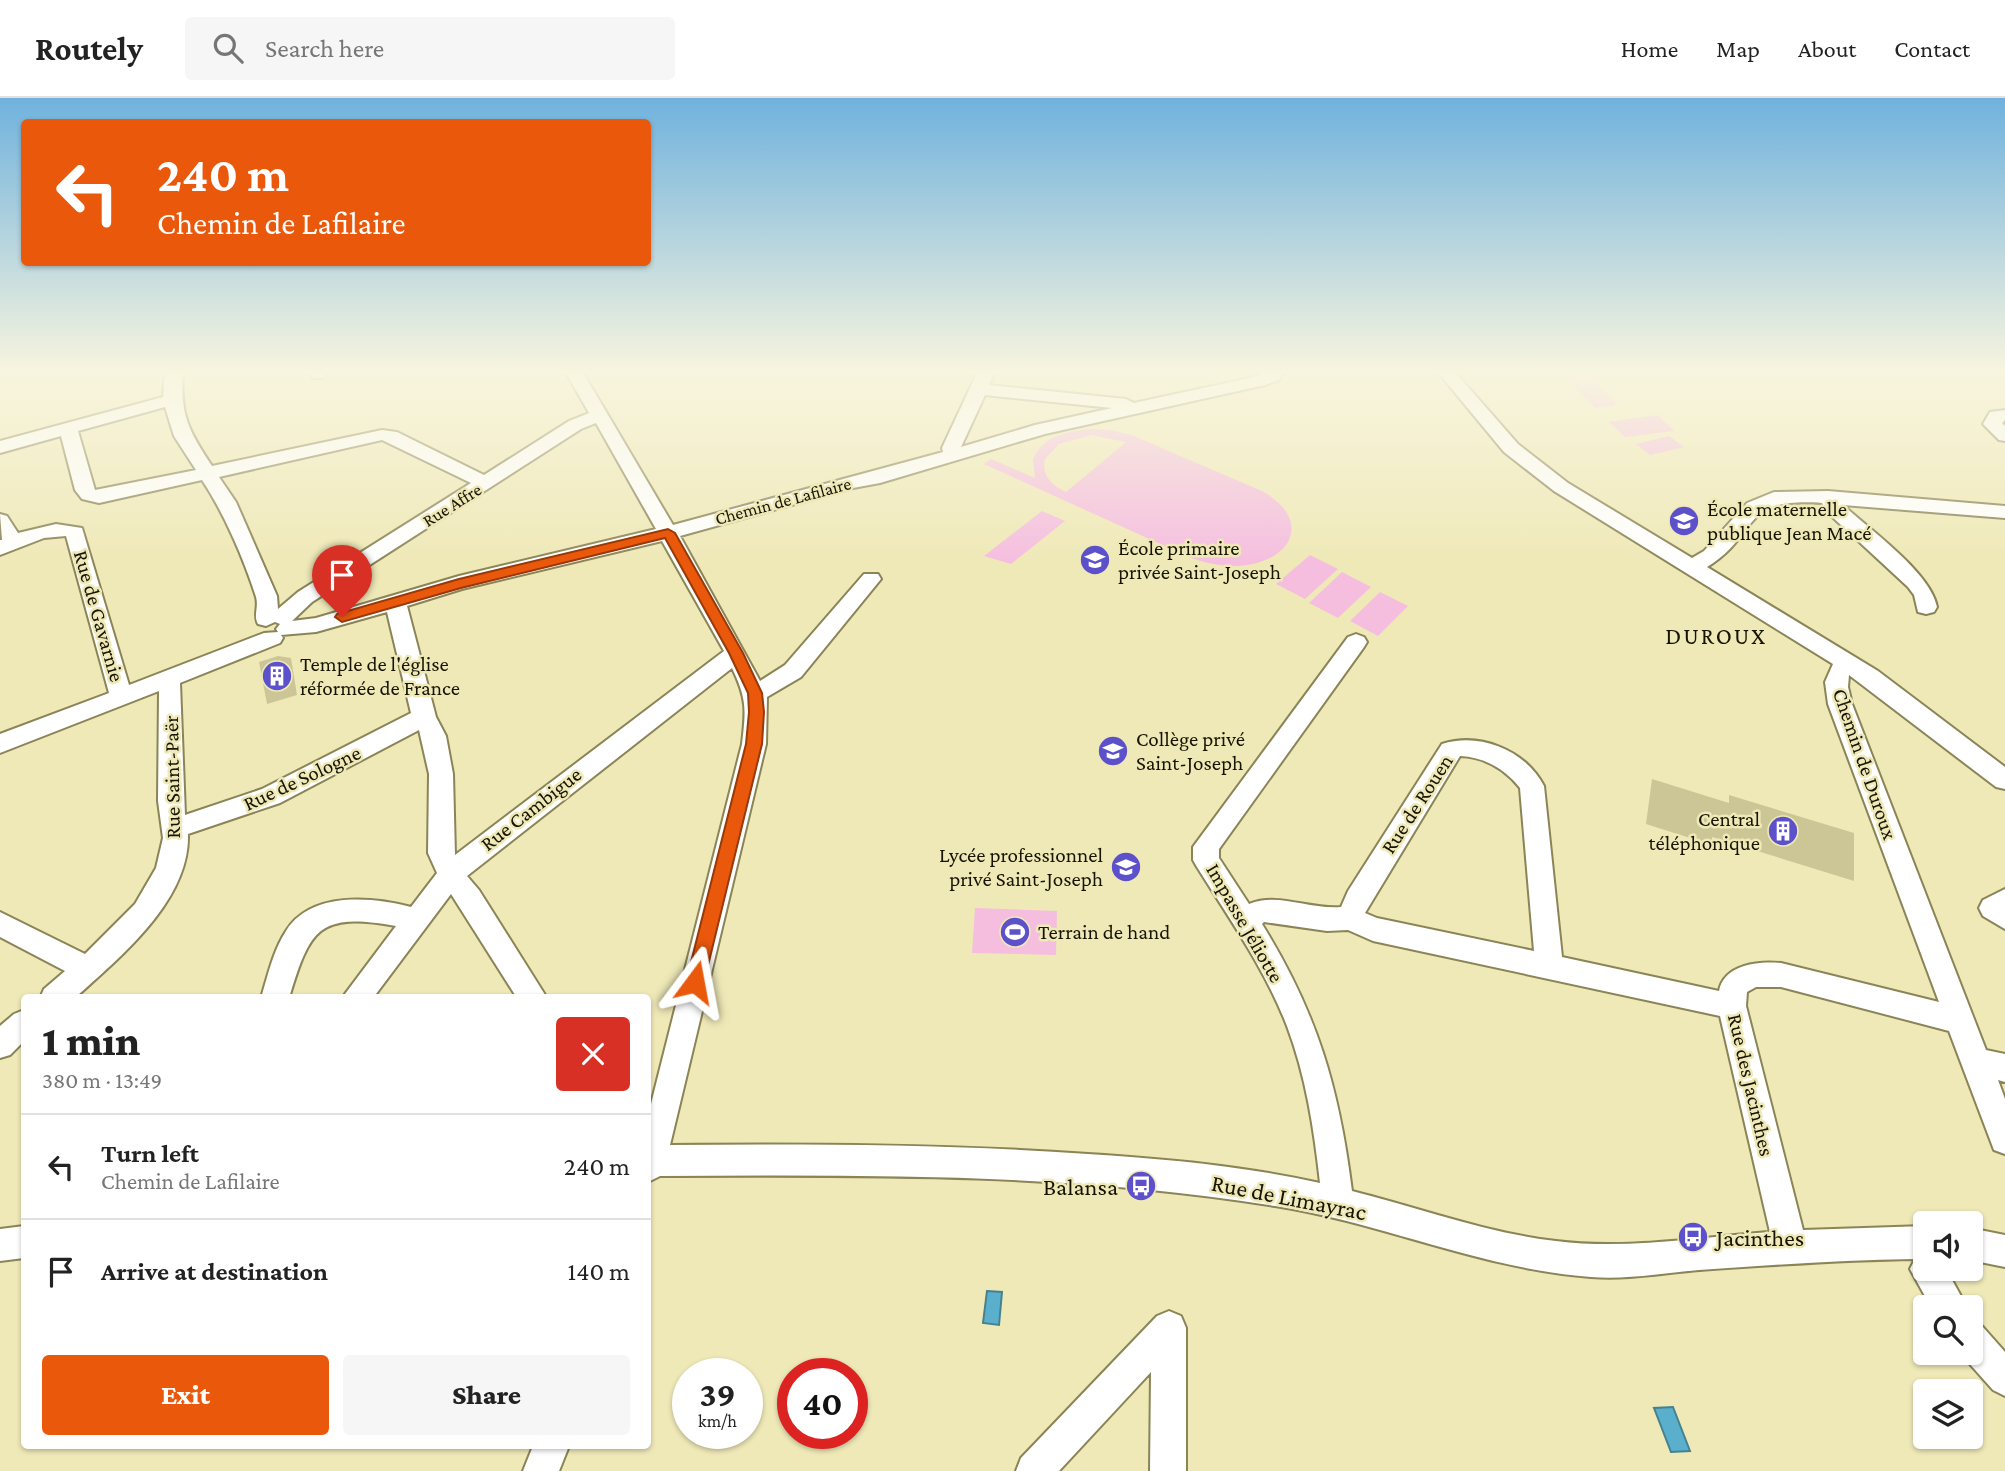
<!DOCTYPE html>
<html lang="en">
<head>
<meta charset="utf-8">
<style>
	:root { --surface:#fff; --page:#f6f6f6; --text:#222; --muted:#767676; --line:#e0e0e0; --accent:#ea580c }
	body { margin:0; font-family:"Crimson Pro",serif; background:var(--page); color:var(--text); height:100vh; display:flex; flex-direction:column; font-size:26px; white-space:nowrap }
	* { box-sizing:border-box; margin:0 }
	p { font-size:23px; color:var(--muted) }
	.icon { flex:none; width:38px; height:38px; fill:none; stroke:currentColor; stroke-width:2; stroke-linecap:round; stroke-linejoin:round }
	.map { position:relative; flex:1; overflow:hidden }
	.details { position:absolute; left:21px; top:896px; width:630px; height:455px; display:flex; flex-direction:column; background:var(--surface); border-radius:7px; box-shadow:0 2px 5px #0004 }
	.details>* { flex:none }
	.hud { position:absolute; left:21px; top:21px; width:630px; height:147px; border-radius:7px; box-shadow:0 2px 5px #0004; background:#ea580c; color:#fff; overflow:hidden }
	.tools { position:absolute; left:1913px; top:1113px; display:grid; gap:14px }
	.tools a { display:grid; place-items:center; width:70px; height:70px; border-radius:7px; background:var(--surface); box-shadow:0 2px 5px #0004; font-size:35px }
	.speed { position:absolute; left:672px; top:1260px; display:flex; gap:14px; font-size:35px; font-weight:700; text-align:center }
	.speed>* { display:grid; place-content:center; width:91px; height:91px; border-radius:50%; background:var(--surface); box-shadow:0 2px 5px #0004; line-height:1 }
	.speed small { font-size:18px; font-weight:400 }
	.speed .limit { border:10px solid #d22; background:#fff; color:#111 }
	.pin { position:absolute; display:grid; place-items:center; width:60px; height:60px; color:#fff; margin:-72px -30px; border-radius:50% 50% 50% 0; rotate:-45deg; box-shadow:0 0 7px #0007 }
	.pin .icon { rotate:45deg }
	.me { position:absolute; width:77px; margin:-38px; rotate:13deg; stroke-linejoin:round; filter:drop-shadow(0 0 5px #0008) }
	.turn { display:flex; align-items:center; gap:24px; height:147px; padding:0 21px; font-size:32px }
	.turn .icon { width:91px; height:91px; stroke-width:2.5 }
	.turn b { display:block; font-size:49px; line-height:60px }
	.round { display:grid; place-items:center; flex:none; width:74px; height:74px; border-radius:7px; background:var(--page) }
	.headline { display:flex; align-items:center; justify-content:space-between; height:119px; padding:0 21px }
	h1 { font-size:42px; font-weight:800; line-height:52px }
	.primary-button { display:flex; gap:14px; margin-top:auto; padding:14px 21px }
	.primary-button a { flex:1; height:80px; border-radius:7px; background:var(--accent); color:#fff; font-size:28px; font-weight:800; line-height:80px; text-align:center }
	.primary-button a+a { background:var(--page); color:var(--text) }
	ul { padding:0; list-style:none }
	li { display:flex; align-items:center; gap:21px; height:105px; padding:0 21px; border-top:2px solid var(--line) }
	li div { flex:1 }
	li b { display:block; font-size:26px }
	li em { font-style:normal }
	header { display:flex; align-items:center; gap:42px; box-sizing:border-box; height:98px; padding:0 35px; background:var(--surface); border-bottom:2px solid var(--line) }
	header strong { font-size:33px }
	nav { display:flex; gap:38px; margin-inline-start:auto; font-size:24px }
	.search { width:490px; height:63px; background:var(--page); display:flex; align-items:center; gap:18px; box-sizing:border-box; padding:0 24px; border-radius:7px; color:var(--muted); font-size:26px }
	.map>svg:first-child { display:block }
	.green { fill:#f5bedf; fill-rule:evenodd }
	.water { fill:#5ab0cc; stroke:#468190; stroke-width:2 }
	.building { fill:#ccc696 }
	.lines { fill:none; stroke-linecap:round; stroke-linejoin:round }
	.minor-casing { stroke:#8a8457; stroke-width:4 }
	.minor { fill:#fff; fill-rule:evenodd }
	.route { fill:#ea580c; stroke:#983908; stroke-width:2 }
	.labels { text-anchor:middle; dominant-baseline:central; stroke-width:5; stroke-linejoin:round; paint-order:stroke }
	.far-street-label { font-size:18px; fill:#171403; stroke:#efe9b8 }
	.poi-label { font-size:21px; fill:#171403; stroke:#efe9b8; text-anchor:start }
	.street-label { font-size:21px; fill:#171403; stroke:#efe9b8 }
	.quarter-label { font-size:24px; letter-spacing:2px; fill:#171403; stroke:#efe9b8 }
	.near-poi-label { font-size:24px; fill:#171403; stroke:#efe9b8; text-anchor:end }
	.near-street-label { font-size:24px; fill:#171403; stroke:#efe9b8 }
</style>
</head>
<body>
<header>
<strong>Routely</strong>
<div class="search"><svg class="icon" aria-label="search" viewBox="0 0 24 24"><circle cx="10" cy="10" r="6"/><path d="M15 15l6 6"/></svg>Search here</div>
<nav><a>Home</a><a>Map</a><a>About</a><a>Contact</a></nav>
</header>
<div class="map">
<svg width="2005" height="1373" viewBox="0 0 2005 1373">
	<rect width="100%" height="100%" fill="#efe9b8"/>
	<!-- green -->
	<path class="green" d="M1590,278L1618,307L1595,310L1567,281Z
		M1658,317L1674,333L1625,339L1609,324Z
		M1089,331L1111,332L1131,337L1262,393C1308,418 1298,459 1247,467C1227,470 1208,466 1189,459L984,366L991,361L1035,380L1033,362C1041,339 1067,333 1089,331ZM1091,337L1126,344L1066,394C1052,387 1041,378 1045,361L1059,346Z
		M1669,338L1684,349L1650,357L1636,346Z
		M1042,413L1065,423L1011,466L984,458Z
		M1310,457L1338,471L1305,501L1276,486Z
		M1342,474L1371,489L1338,520L1309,505Z
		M1380,494L1408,508L1378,538L1350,523Z
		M975,810L1057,813L1056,857L972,855Z"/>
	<!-- water -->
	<path class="water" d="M987,1193L1002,1194L999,1227L983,1225Z
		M1673,1309L1690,1353L1671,1354L1654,1310Z"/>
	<!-- building -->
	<path class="building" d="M278,558L291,560L297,597L267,606L259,564Z
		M1652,681L1729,705V697L1854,735V783L1712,739V747L1646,726Z"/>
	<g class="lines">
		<!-- minor casing -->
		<g class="minor-casing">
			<path id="minor" d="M165,273H183C180,317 188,332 212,368L382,332L397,334L484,377L569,323L589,315L565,273H582L673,427L943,354L942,350L978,273H995L989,287L1126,301L1134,305L1254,279L1267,273H1284L1279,282L1265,287L1045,336L880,385L853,390L680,438L760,583L785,567L864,476H878L881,481L801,579L767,599L766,646L670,1047C809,1046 949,1046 1088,1056C1166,1061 1244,1068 1320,1085C1314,1031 1306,978 1287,928C1265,871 1229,820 1197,769L1193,762V749L1348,539L1356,536L1364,539L1367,544L1364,549L1219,751V760L1249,806C1278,794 1310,812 1341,809L1348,793L1442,646C1480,634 1525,652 1544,688L1562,859L1719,893C1724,866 1759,863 1781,865L1939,904L1828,606L1825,584L1833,566L1554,393L1504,354L1437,273H1454L1518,346L1568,385L1692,460L1704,453L1747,405L1774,394L1828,393L2005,408V420L1843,407C1869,431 1931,475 1937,509L1934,514L1926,516L1918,514L1914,497L1908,489L1828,415L1822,405C1738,399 1761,436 1707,469L1878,573L2005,669V691L1996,689L1849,577L1848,589L1852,606L1986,952L2005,956V984L1998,982L2005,1001V1056L1994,1052L1949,933L1781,889H1756L1747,894L1746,908L1803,1132L1925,1128V1171H1946L1967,1209H1931L1910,1171L1915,1161C1842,1162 1771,1167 1699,1172C1664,1175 1626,1182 1591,1179C1482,1171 1383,1125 1275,1108C1072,1075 865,1077 660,1078L648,1084V1018L742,646C746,612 747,601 732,570L467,778L479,792L547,900H517L451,796L373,900H342L396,828C318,814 310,831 289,900H261C268,877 273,853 286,833C311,793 372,799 411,809L437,775L428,755L429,676L419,632L280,705L188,736C190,803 120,859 75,900H40L44,891L65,873L0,839V814L85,856L135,806L156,770L163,740L158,703L159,593L0,655V636L109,595L66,438L44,440L0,457V442H2L0,416L7,418L18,435L56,426L82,430L129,587L264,535L278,534L276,531L280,526L275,524L266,528L258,526C253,518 259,509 256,499C244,461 224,415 202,382L99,405L82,401L75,392L61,338L0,355V343L163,299ZM985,297L1112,310L1035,327L961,349ZM165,309L174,338L196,372L95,392L78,333ZM596,325L656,431L459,478L316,520L292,523L312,504L581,331ZM382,342L471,385L298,494L278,511L277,498L236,404L219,379ZM662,443L724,553L455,757L453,676L446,638L436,619L407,508L462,491ZM387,514L411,615L262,691L185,717L180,585L280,545L283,540L281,537L316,534ZM1460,658C1484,659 1505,671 1520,690L1534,853L1377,820L1365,815ZM1264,824L1327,833L1348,832L1373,843L1720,918L1770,1134C1700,1139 1626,1152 1556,1143C1486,1135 1420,1110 1352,1093C1339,989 1317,915 1262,826Z
				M310,273H328L324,280H312Z
				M2005,312V322L2002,325L2005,328V343L1999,342L1983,326L1990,314Z
				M2005,791V831L1983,818L1979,810L1983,802Z
				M24,912V943L10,957L0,960V928L14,916Z
				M24,1128V1160L0,1163V1131Z
				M1970,1130L2005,1137V1169L1970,1162Z
				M1169,1213L1181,1218L1186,1230V1373H1150L1151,1274L1059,1373H1016L1021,1360L1157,1218Z
				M1970,1223L1982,1228L2005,1254V1298L1993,1292L1960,1255H1970Z
				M533,1348H569L559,1373H523Z"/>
		</g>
		<!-- minor -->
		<use href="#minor" class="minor"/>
	</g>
	<!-- sky -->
	<linearGradient id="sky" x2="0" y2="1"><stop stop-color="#6fb2dd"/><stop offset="0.59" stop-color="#f8f5df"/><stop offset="1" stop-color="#f8f5df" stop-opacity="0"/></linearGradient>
	<rect width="2005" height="465" fill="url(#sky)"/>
	<!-- route -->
	<path class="route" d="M668,431L675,435L743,555L762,595L764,614L762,646L704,884L702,890L695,892L689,890L686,884L746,646L749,614L748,595L729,555L665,440L461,490L342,524L335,519L337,516L459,481Z"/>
	<!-- icons -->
	<defs>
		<g id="school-disc" transform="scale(1.575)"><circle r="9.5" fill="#5c51ca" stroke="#efe9b8"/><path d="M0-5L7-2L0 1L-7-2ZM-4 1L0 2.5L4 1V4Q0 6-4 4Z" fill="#fff"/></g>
		<g id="building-disc" transform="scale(1.575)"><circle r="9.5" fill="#5c51ca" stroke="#efe9b8"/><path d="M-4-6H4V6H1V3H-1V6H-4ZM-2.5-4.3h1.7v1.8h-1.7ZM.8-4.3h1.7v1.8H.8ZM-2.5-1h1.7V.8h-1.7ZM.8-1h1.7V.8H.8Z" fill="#fff"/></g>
		<g id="stadium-disc" transform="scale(1.575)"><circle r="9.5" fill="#5c51ca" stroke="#efe9b8"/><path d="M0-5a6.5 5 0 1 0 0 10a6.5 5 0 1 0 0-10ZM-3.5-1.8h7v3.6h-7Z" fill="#fff"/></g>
		<g id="bus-disc" transform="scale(1.575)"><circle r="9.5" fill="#5c51ca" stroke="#efe9b8"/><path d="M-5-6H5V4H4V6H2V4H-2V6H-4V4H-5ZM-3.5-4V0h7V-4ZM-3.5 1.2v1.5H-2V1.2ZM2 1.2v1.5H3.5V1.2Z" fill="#fff"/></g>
	</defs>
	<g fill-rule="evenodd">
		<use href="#school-disc" x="1684" y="423"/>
		<use href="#school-disc" x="1095" y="462"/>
		<use href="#building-disc" x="277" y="578"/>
		<use href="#school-disc" x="1113" y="653"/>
		<use href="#building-disc" x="1783" y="733"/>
		<use href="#school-disc" x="1126" y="769"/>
		<use href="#stadium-disc" x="1015" y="834"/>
		<use href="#bus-disc" x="1141" y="1088"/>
		<use href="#bus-disc" x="1693" y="1139"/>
	</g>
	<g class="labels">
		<!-- far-street labels -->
		<g class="far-street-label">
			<text transform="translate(783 403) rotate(-15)">Chemin de Lafilaire</text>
			<text transform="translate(452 407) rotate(-32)">Rue Affre</text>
		</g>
		<!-- poi labels -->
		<g class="poi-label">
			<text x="1707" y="411">École maternelle<tspan x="1707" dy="24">publique Jean Macé</tspan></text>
			<text x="1118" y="450">École primaire<tspan x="1118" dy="24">privée Saint-Joseph</tspan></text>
			<text x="300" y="566">Temple de l'église<tspan x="300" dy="24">réformée de France</tspan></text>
			<text x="1136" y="641">Collège privé<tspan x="1136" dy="24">Saint-Joseph</tspan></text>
			<text x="1760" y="721" text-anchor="end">Central<tspan x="1760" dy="24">téléphonique</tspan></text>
			<text x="1103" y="757" text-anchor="end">Lycée professionnel<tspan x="1103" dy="24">privé Saint-Joseph</tspan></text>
			<text x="1038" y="834">Terrain de hand</text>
		</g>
		<!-- street labels -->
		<g class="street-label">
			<text transform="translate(99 518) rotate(74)">Rue de Gavarnie</text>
			<text transform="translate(1865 666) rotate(71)">Chemin de Duroux</text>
			<text transform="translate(172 679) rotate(-91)">Rue Saint-Paër</text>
			<text transform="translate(302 680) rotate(-25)">Rue de Sologne</text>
			<text transform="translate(1417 706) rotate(-57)">Rue de Rouen</text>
			<text transform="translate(531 711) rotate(-38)">Rue Cambigue</text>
			<text transform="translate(1245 825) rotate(60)">Impasse Jéliotte</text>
			<text transform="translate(1751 987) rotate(77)">Rue des Jacinthes</text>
		</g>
		<!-- quarter labels -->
		<g class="quarter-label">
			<text x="1716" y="537">DUROUX</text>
		</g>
		<!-- near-poi labels -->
		<g class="near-poi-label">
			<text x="1118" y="1088">Balansa</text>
			<text x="1716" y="1139" text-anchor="start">Jacinthes</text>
		</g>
		<!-- near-street labels -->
		<g class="near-street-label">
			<text transform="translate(1289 1099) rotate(11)">Rue de Limayrac</text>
		</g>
	</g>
</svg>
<div class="tools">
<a><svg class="icon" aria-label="sound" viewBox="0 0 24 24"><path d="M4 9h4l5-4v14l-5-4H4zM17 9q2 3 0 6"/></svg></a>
<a><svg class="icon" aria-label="search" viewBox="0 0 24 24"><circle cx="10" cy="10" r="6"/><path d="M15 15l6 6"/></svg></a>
<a><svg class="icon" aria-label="layers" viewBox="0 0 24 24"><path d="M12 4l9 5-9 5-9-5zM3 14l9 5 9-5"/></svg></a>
</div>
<div class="speed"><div>39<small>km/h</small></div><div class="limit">40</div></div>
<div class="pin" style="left:342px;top:519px;background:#d93025"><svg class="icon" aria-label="arrive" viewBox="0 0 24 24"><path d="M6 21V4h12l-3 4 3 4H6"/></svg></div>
<svg class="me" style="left:695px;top:884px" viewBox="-20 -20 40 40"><path d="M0-17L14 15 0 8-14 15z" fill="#ea580c" stroke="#fff" stroke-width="4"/></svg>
<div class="hud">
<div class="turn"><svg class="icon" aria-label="left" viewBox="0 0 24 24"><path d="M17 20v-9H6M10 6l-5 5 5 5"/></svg><div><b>240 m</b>Chemin de Lafilaire</div></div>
</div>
<section class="details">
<div class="headline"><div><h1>1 min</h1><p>380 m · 13:49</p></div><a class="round" style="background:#d93025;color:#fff"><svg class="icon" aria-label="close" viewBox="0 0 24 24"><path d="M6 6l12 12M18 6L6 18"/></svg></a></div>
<ul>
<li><svg class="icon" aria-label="left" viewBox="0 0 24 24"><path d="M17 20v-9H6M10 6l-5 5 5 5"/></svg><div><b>Turn left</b><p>Chemin de Lafilaire</p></div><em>240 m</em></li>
<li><svg class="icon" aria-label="arrive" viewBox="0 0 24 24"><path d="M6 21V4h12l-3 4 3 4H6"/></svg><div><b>Arrive at destination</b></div><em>140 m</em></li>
</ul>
<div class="primary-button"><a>Exit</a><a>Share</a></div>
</section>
</div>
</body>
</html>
